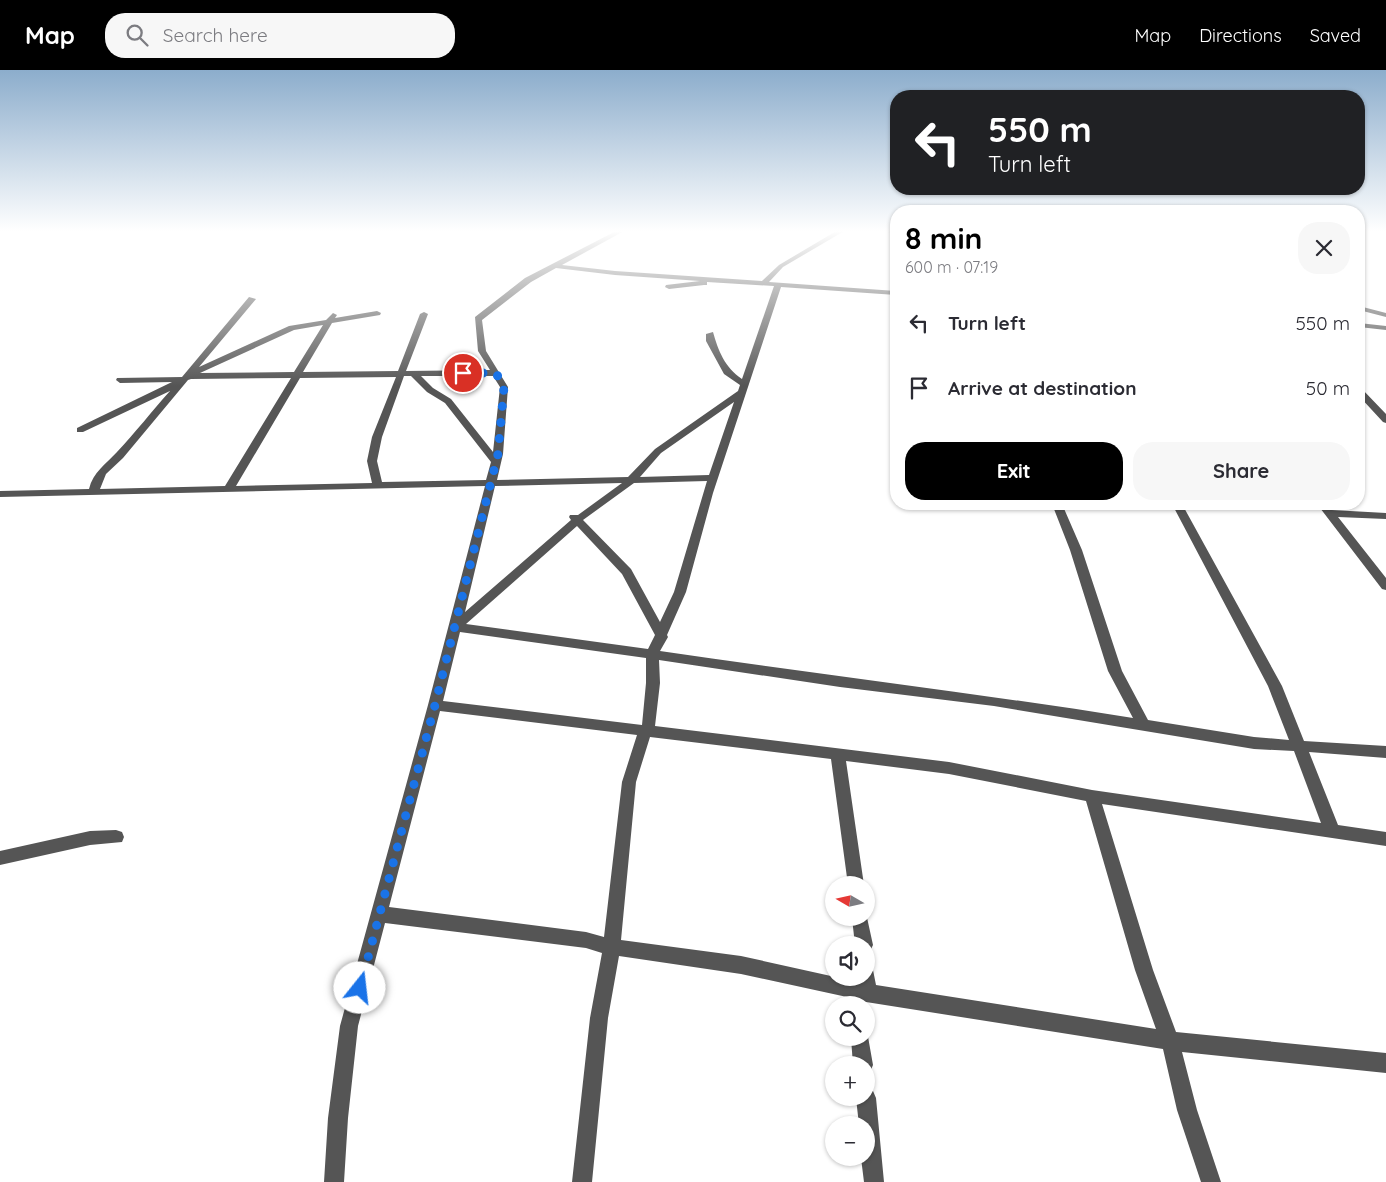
<!DOCTYPE html>
<html lang="en">
<head>
<meta charset="utf-8">
<style>
	:root { --surface:#fff; --page:#f7f7f7; --text:#2b2b33; --muted:#7c7c81; --accent:#000 }
	body { margin:0; font-family:Quicksand,sans-serif; background:var(--page); color:var(--text); height:100vh; display:flex; flex-direction:column; font-size:19px; white-space:nowrap }
	* { box-sizing:border-box; margin:0 }
	p { font-size:16px; color:var(--muted) }
	.icon { flex:none; width:28px; height:28px; fill:none; stroke:currentColor; stroke-width:2; stroke-linecap:round; stroke-linejoin:round }
	.map { position:relative; flex:1; overflow:hidden }
	.sheet { position:absolute; left:890px; top:135px; width:475px; height:305px; display:flex; flex-direction:column; background:var(--surface); border-radius:20px; box-shadow:0 1px 4px #0004 }
	.sheet>* { flex:none }
	.guide { position:absolute; left:890px; top:20px; width:475px; height:105px; border-radius:20px; box-shadow:0 1px 4px #0004; background:#202124; color:#fff; overflow:hidden }
	.needle { width:32px; rotate:279deg }
	.fabs { position:absolute; left:825px; top:806px; display:grid; gap:10px }
	.fabs a { display:grid; place-items:center; width:50px; height:50px; border-radius:50%; background:var(--surface); box-shadow:0 1px 4px #0004; font-size:25px }
	.pin { position:absolute; display:grid; place-items:center; width:42px; height:42px; color:#fff; margin:-21px; border:2px solid #fff; border-radius:50%; box-shadow:0 1px 5px #0007 }
	.me { position:absolute; width:55px; margin:-28px; rotate:16deg; stroke-linejoin:round; filter:drop-shadow(0 0 4px #0008) }
	.turn { display:flex; align-items:center; gap:18px; height:105px; padding:0 15px; font-size:22px }
	.turn .icon { width:65px; height:65px; stroke-width:2.5 }
	.turn b { display:block; font-size:35px; line-height:42px }
	.round { display:grid; place-items:center; flex:none; width:52px; height:52px; border-radius:20px; background:var(--page) }
	.headline { display:flex; align-items:center; justify-content:space-between; height:85px; padding:0 15px }
	h1 { font-size:30px; font-weight:800; line-height:38px; color:var(--accent) }
	.action { display:flex; gap:10px; margin-top:auto; padding:10px 15px }
	.action a { flex:1; height:58px; border-radius:20px; background:var(--accent); color:#fff; font-size:20px; font-weight:800; line-height:58px; text-align:center }
	.action a+a { background:var(--page); color:var(--text) }
	ul { padding:0; list-style:none }
	li { display:flex; align-items:center; gap:15px; height:65px; padding:0 15px }
	li div { flex:1 }
	li b { display:block; font-size:19px }
	li em { font-style:normal }
	header { display:flex; align-items:center; gap:30px; box-sizing:border-box; height:70px; padding:0 25px; background:var(--accent); color:#fff }
	header strong { font-size:24px }
	nav { display:flex; gap:28px; margin-inline-start:auto; font-size:18px }
	.search { width:350px; height:45px; background:var(--page); display:flex; align-items:center; gap:12px; box-sizing:border-box; padding:0 18px; border-radius:20px; color:var(--muted); font-size:19px }
	.map>svg:first-child { display:block }
	.lines { fill:none; stroke-linecap:round; stroke-linejoin:round }
	.minor { fill:#555; fill-rule:evenodd }
	.route { stroke:#1a73e8; stroke-width:9; stroke-dasharray:0 16.2 }
</style>
</head>
<body>
<header>
<strong>Map</strong>
<div class="search"><svg class="icon" aria-label="search" viewBox="0 0 24 24"><circle cx="10" cy="10" r="6"/><path d="M15 15l6 6"/></svg>Search here</div>
<nav><a>Map</a><a>Directions</a><a>Saved</a></nav>
</header>
<div class="map">
<svg width="1386" height="1112" viewBox="0 0 1386 1112">
	<rect width="100%" height="100%" fill="#fff"/>
	<g class="lines">
		<!-- minor -->
		<path class="minor" d="M618,160H626L562,195L615,201L762,211L779,195L838,160H846L783,197L769,212L896,221V225L781,217L713,423L686,522L667,565L668,567L660,581C818,604 976,623 1133,648L1108,601L1070,480L1052,434H1062L1082,480L1122,601L1148,650L1254,667L1289,670L1268,616L1172,434H1182L1282,616L1304,671L1386,676V688L1309,682L1338,755L1386,762V776L1102,734L1153,900L1176,962L1386,983V1003L1182,982L1197,1040L1221,1112H1201L1177,1040L1163,979L866,932V935H848L847,927L741,904L619,886L608,948L592,1112H572L590,948L602,883L586,878L385,853L358,956L348,1048L344,1112H324L328,1048L340,956L428,635L485,416L0,427V421L89,419C93,402 106,394 117,382C135,363 152,341 170,321L83,362H77V358L172,312L120,313L116,310L117,308L182,307L249,227L256,229L199,297L289,256L326,250L333,243L337,245L335,248L377,241L381,243L380,245L332,253L303,302L398,301L420,244L424,242L428,244L406,301L490,300L478,281L475,247L525,208ZM556,198L615,205L700,211L666,215L665,217L669,219L704,215H707V212L774,216L742,309C725,298 718,280 713,262L706,264V271L724,304L740,315L738,321L655,379L628,407L497,410L503,384L508,317L486,281L482,250L531,212ZM323,255L294,302L200,303L294,260ZM404,306H411L427,322L445,333L491,392L486,410L382,412L377,391L382,367ZM421,306H493L500,317L493,382L451,329L433,318ZM396,307L372,367L367,391L372,413L236,416L300,308ZM291,308L225,416L100,419L106,404L123,388L188,310L191,309ZM734,332L709,405L640,407L661,383ZM707,411L674,522L660,552L631,499L583,450L634,413ZM622,413L578,445H570L569,447L571,450L465,542L495,416ZM577,456L622,504L655,565L648,579L466,554ZM460,562L646,588V613L642,655L443,631ZM659,590L840,617L994,636L1254,679L1294,681L1321,753L1092,720L949,692L655,656L660,613ZM440,641L637,665L622,712L604,867L586,862L389,837ZM650,667L831,689L848,815H864L846,691L949,704L1086,731L1135,900L1156,959L876,915L872,895L866,892V908H858V912L741,886L621,870L636,712Z
			M882,160H896V164L883,161Z
			M1359,236L1386,243V247L1359,240Z
			M1359,253L1386,256V260L1359,257Z
			M1359,318L1362,319L1386,344V353L1383,352L1359,326Z
			M1317,434H1327L1332,440L1386,443V449L1338,447L1386,508V520L1382,519Z
			M116,760L122,762L124,767L122,772L90,775L0,795V781L90,761Z
			M866,843L873,875L870,881L866,882V875H855L852,848H866Z
			M867,961L873,995L870,1002L866,1003V995H853L851,968H866Z
			M866,1018L873,1021L876,1028L884,1112H864L861,1088H866V1055H859L856,1028H866Z"/>
	</g>
	<!-- sky -->
	<linearGradient id="sky" x2="0" y2="1"><stop stop-color="#8cadcc"/><stop offset="0.51" stop-color="#fff"/><stop offset="1" stop-color="#fff" stop-opacity="0"/></linearGradient>
	<rect width="1386" height="316" fill="url(#sky)"/>
	<g class="lines">
		<!-- route -->
		<path class="route" d="M360,918L435,635L498,384L504,317L496,303H463"/>
	</g>
</svg>
<div class="fabs">
<a><svg class="needle" viewBox="-14 -14 28 28"><path d="M0-13l5 13h-10z" fill="#e53935"/><path d="M0 13l5-13h-10z" fill="#7c7c81"/></svg></a>
<a><svg class="icon" aria-label="sound" viewBox="0 0 24 24"><path d="M4 9h4l5-4v14l-5-4H4zM17 9q2 3 0 6"/></svg></a>
<a><svg class="icon" aria-label="search" viewBox="0 0 24 24"><circle cx="10" cy="10" r="6"/><path d="M15 15l6 6"/></svg></a>
<a>+</a>
<a>−</a>
</div>
<div class="pin" style="left:463px;top:303px;background:#d93025"><svg class="icon" aria-label="arrive" viewBox="0 0 24 24"><path d="M6 21V4h12l-3 4 3 4H6"/></svg></div>
<svg class="me" style="left:360px;top:918px" viewBox="-20 -20 40 40"><circle r="19" fill="#fff"/><path d="M0-13L10 11 0 6-10 11z" fill="#1a73e8"/></svg>
<div class="guide">
<div class="turn"><svg class="icon" aria-label="left" viewBox="0 0 24 24"><path d="M17 20v-9H6M10 6l-5 5 5 5"/></svg><div><b>550 m</b>Turn left</div></div>
</div>
<section class="sheet">
<div class="headline"><div><h1>8 min</h1><p>600 m · 07:19</p></div><a class="round"><svg class="icon" aria-label="close" viewBox="0 0 24 24"><path d="M6 6l12 12M18 6L6 18"/></svg></a></div>
<ul>
<li><svg class="icon" aria-label="left" viewBox="0 0 24 24"><path d="M17 20v-9H6M10 6l-5 5 5 5"/></svg><div><b>Turn left</b></div><em>550 m</em></li>
<li><svg class="icon" aria-label="arrive" viewBox="0 0 24 24"><path d="M6 21V4h12l-3 4 3 4H6"/></svg><div><b>Arrive at destination</b></div><em>50 m</em></li>
</ul>
<div class="action"><a>Exit</a><a>Share</a></div>
</section>
</div>
</body>
</html>
